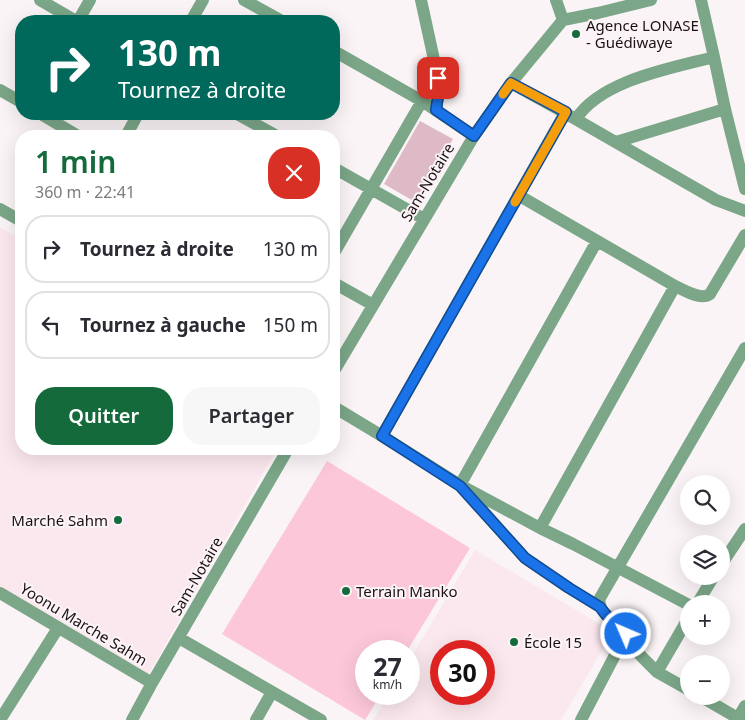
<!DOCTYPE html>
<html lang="fr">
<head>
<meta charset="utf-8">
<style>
	:root { --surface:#fff; --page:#f7f7f7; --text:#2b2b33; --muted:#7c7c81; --line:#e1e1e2; --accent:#156a3c }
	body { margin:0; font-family:"Noto Sans",sans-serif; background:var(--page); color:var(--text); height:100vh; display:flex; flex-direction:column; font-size:19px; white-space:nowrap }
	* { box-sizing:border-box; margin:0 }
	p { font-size:16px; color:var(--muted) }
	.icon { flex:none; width:28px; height:28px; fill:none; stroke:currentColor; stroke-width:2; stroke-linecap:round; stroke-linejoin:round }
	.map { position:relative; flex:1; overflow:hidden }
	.sheet { position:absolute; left:15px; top:130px; width:325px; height:325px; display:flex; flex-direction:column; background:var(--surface); border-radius:20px; box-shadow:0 5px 20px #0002 }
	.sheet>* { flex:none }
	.top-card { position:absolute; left:15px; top:15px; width:325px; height:105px; border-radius:20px; box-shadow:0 5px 20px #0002; background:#00695c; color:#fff; overflow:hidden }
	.buttons { position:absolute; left:680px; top:475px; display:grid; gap:10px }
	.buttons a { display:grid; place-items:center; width:50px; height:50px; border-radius:50%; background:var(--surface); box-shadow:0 5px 20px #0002; font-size:25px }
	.speed { position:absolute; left:355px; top:640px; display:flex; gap:10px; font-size:25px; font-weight:700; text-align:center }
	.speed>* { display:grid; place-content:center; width:65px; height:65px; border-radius:50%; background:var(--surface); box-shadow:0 5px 20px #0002; line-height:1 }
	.speed small { font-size:12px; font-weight:400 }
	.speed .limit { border:8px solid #d22; background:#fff; color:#111 }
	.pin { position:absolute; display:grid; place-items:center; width:42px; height:42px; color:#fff; margin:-21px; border-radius:10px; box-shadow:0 2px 8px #0006 }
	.me { position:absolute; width:55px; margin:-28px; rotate:315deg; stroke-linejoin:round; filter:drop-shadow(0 0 4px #0008) }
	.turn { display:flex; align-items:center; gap:18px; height:105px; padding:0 20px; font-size:22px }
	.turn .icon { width:65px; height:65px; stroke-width:2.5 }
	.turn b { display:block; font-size:35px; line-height:42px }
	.round { display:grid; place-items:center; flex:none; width:52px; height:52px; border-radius:20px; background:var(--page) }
	.summary { display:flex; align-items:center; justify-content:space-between; height:85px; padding:0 20px }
	h1 { font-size:30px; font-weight:600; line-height:38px; color:var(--accent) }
	.cta { display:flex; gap:10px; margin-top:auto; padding:10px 20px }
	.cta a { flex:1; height:58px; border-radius:20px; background:var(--accent); color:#fff; font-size:20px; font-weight:600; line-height:58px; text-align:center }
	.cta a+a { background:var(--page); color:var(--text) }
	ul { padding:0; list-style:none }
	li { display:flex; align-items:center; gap:15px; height:68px; margin:0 10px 8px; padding:0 10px; border:2px solid var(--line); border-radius:20px }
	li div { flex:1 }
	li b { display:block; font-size:19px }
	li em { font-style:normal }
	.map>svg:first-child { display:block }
	.built { fill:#fbe8ee; fill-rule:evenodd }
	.green { fill:#fcc8d9 }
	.building { fill:#ddbac5 }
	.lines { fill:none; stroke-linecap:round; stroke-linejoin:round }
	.minor { stroke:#7ba688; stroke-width:12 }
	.route-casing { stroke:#114b97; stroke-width:12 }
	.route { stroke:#1a73e8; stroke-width:9 }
	.slow { stroke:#f59e0b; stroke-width:9 }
	.poi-dot { fill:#156a3c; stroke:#fbf4f6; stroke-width:2 }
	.labels { text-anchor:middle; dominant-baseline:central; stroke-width:4; stroke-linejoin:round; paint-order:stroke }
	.poi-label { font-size:15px; fill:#1d1115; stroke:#fbf4f6; text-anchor:start }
	.street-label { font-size:15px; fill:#1d1115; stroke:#fbf4f6 }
</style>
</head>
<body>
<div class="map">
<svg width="745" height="720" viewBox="0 0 745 720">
	<rect width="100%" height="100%" fill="#fbf4f6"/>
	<!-- built -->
	<path class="built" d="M0,227L21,240V449H277L147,677L0,590Z
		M475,550L613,632L561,720H373L389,694H409V661ZM441,651H484V694H441Z"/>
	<!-- green -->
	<path class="green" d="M327,461L470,548L407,651H366V694H381L365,720L222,634Z"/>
	<!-- building -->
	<path class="building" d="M420,121L453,139L417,203L384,184Z"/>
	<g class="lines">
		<!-- minor -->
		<path class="minor" d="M40,0L76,21
			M244,0L282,21
			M421,0L438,78L439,90L436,110
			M556,0L563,20
			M701,0L714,57L725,109L745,189
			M563,20L598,13L651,0
			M78,21L90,0
			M191,21L203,0
			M334,51L422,101L474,136
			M511,83L565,113L716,200L745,211
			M0,90L21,102
			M41,114L78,136
			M237,114L277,136
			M576,119C601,80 672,68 714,57
			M126,136L138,114
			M616,142L725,109
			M334,168L424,219
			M518,195L675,286C684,290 701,301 710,294L745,235
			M0,209L21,221
			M597,241L460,485L525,558L569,588L600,607
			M334,253L422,101
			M334,283L373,305
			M334,371L474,136L511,83L563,20
			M334,407L382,436L460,485L540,528L573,544L689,605
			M382,436L565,113
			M540,528L675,286
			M721,565L745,529
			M0,593L152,683
			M697,604L714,576
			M625,636L641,656L657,672L689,690
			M179,638L321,720
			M657,672L689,617
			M700,696L741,720
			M738,718L745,706
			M0,720L58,628
			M132,720L152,683L288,449
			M256,720L272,692
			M581,720L626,634C621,620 596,616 600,598L745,348"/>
	</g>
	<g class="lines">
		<!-- route casing -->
		<g class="route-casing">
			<path id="route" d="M438,78L439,90L436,110L474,136L511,83L566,112L382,436L460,486L525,558L569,588L600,607L606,615L623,628L626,634"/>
		</g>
		<!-- route -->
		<use href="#route" class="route"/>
		<!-- slow -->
		<path class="slow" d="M503,94L511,83L566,112L515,202"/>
	</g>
	<!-- markers -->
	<g class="poi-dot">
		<circle cx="576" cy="34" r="5"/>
		<circle cx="118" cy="520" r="5"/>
		<circle cx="346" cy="591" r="5"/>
		<circle cx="514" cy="642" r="5"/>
	</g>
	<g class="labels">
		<!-- poi labels -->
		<g class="poi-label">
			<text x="586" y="25">Agence LONASE<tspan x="586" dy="17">- Guédiwaye</tspan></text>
			<text x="108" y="520" text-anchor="end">Marché Sahm</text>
			<text x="356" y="591">Terrain Manko</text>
			<text x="524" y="642">École 15</text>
		</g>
		<!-- street labels -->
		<g class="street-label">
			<text transform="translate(427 182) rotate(-59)">Sam-Notaire</text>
			<text transform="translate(196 576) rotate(-60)">Sam-Notaire</text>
			<text transform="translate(84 624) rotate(31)">Yoonu Marche Sahm</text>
		</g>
	</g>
</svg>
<div class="buttons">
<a><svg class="icon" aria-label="search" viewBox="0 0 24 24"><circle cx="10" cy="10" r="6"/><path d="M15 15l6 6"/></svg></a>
<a><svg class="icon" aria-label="layers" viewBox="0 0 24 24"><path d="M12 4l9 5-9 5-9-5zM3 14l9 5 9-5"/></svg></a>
<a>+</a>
<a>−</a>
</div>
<div class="speed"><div>27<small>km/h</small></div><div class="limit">30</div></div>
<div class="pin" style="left:438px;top:78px;background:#d93025"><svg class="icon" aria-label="arrive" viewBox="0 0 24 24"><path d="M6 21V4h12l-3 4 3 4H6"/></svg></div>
<svg class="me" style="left:626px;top:634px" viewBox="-20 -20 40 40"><circle r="17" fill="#1a73e8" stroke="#fff" stroke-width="3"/><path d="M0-11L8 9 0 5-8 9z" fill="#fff"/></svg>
<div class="top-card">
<div class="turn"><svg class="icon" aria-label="right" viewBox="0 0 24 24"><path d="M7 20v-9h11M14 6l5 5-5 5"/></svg><div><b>130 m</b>Tournez à droite</div></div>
</div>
<section class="sheet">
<div class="summary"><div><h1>1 min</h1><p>360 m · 22:41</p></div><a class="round" style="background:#d93025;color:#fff"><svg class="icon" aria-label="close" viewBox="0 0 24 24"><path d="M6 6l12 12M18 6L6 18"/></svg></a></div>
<ul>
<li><svg class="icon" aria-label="right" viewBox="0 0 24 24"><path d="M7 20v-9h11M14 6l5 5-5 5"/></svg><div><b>Tournez à droite</b></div><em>130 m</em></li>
<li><svg class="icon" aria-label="left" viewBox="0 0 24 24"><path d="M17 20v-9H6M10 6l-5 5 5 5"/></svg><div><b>Tournez à gauche</b></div><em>150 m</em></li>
</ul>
<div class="cta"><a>Quitter</a><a>Partager</a></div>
</section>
</div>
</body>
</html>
